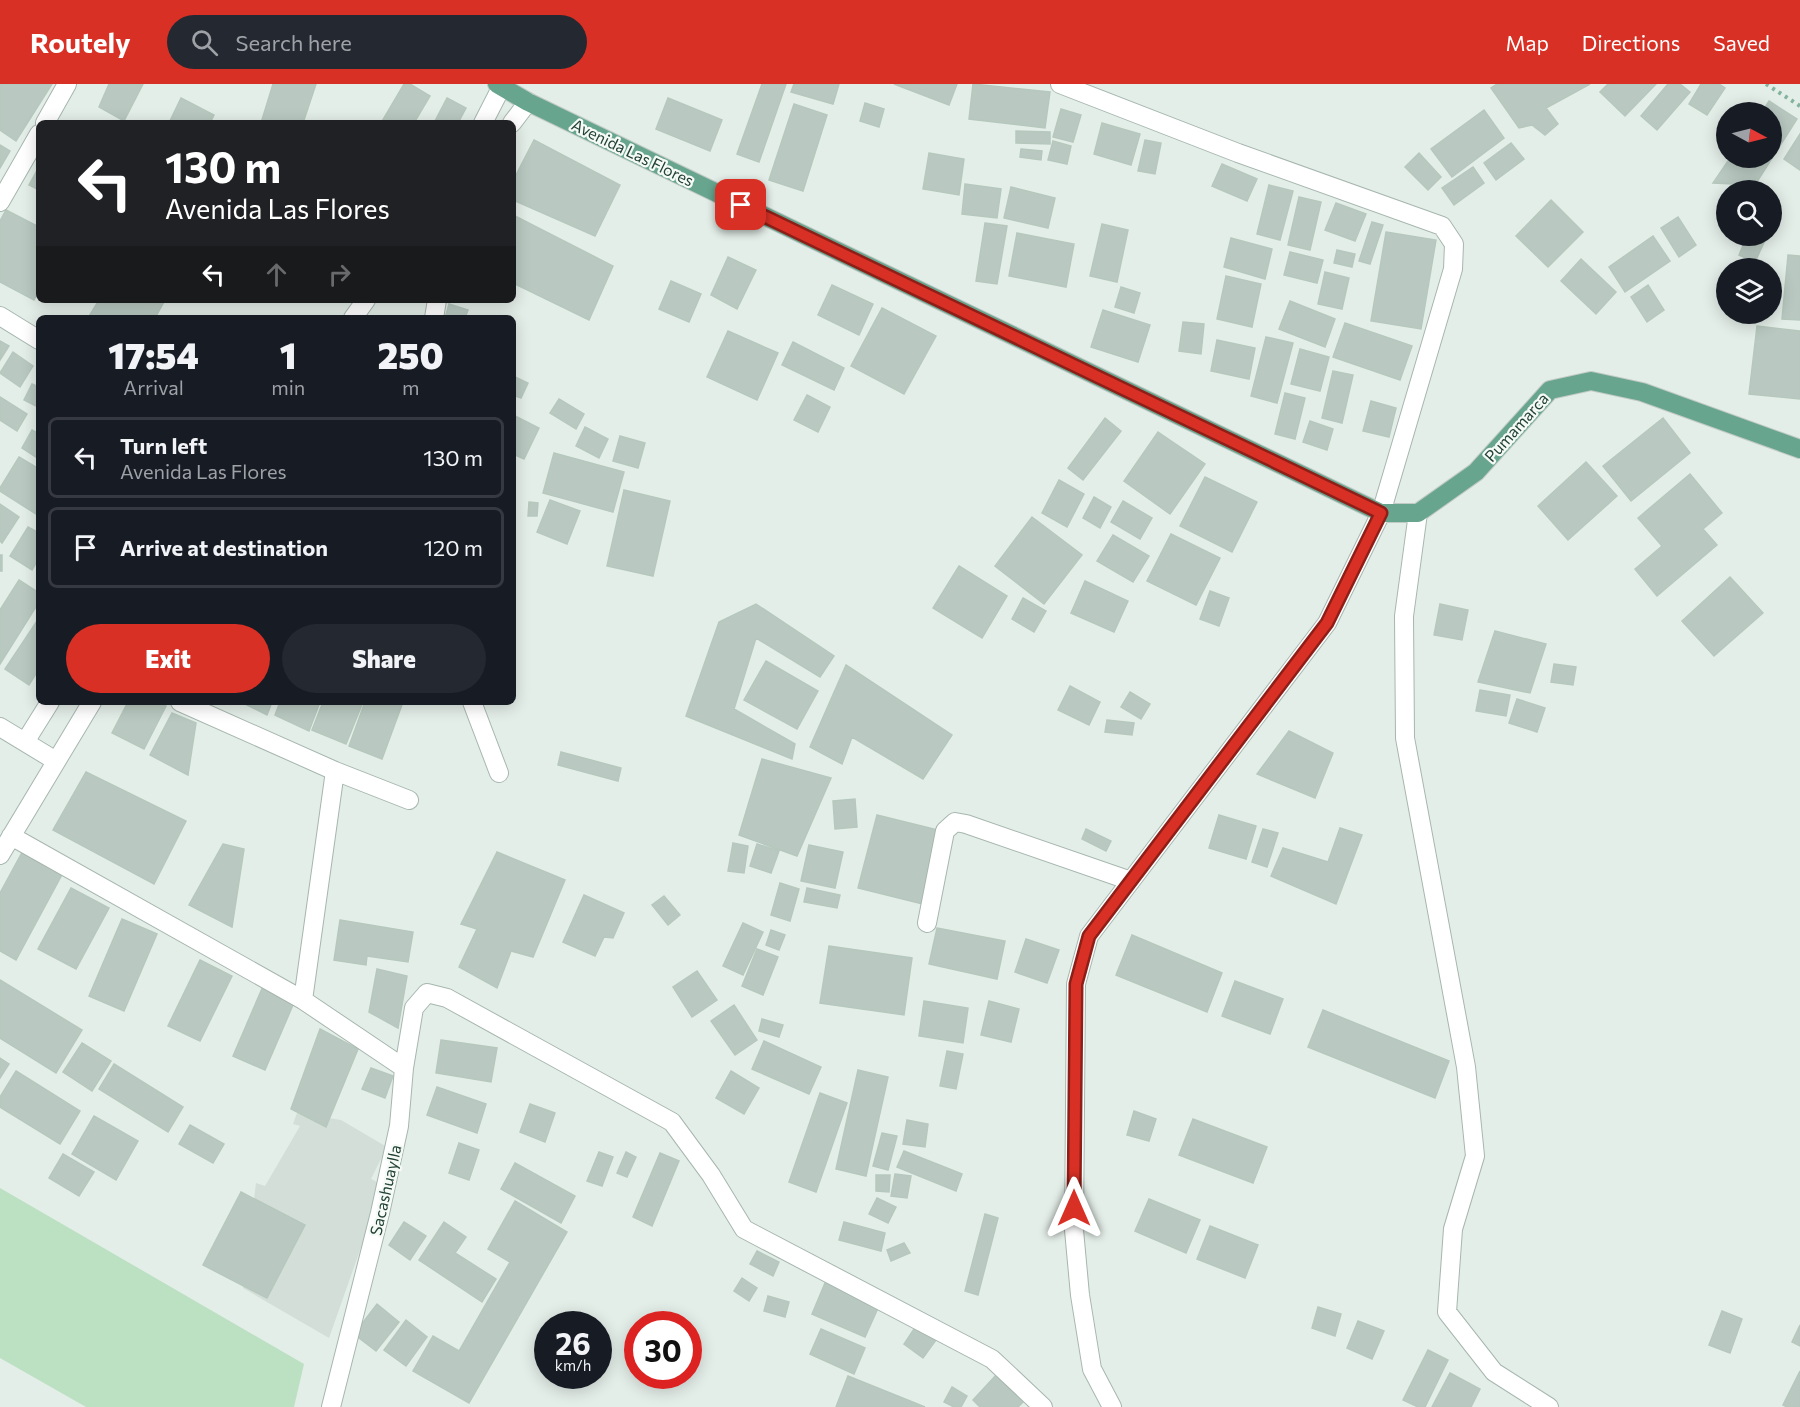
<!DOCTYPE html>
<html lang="en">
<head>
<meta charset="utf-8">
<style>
	:root { --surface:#171b24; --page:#242831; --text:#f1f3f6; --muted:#9ea1a6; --line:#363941; --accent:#d93025 }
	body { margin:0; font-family:Commissioner,sans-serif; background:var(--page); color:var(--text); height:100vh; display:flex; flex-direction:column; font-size:22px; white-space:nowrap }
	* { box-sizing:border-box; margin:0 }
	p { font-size:20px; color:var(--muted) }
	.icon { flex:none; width:33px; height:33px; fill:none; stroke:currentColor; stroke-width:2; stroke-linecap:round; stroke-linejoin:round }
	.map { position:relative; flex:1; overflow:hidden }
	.panel { position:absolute; left:36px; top:231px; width:480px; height:390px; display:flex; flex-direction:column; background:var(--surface); border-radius:9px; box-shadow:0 3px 15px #0003 }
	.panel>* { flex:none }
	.hud { position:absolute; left:36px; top:36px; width:480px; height:183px; border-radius:9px; box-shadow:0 3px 15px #0003; background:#202124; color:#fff; overflow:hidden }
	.needle { width:39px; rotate:97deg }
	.fabs { position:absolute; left:1716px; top:18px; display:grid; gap:12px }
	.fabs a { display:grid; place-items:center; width:66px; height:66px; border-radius:50%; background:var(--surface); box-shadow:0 3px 15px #0003; font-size:30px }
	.speed { position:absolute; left:534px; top:1227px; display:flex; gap:12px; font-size:30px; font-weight:700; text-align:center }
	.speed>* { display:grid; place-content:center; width:78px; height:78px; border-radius:50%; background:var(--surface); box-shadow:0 3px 15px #0003; line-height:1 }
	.speed small { font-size:15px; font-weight:400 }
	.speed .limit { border:9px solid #d22; background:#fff; color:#111 }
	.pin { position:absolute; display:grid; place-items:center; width:51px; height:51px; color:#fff; margin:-26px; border-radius:12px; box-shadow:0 3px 9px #0006 }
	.me { position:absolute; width:66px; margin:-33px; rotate:0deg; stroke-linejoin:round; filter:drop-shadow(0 0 4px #0008) }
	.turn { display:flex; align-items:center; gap:21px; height:126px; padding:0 30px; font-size:27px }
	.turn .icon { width:78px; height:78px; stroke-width:2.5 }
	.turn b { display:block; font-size:42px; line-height:51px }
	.lanes { display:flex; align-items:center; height:57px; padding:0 30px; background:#0003; justify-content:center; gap:30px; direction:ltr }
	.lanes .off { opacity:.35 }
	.eta { display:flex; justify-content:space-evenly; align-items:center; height:102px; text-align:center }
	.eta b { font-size:36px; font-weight:800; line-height:42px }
	.cta { display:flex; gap:12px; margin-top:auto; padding:12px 30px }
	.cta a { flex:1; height:69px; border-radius:36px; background:var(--accent); color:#fff; font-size:24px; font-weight:800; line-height:69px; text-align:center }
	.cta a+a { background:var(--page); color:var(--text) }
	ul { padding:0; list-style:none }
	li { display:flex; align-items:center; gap:18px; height:81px; margin:0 12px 9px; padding:0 18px; border:3px solid var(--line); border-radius:9px }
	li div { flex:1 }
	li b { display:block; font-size:22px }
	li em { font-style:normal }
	header { display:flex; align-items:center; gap:36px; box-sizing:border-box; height:84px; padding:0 30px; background:var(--accent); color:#fff }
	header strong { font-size:28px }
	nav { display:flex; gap:33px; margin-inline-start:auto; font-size:21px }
	.search { width:420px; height:54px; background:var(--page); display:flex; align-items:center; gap:15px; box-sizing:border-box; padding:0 21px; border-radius:33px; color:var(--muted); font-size:22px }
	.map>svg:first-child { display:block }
	.built { fill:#d2ded7 }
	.green { fill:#bce0c2 }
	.building { fill:#b9c9c1; stroke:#b6c8be; stroke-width:1.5 }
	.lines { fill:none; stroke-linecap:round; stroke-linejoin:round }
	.minor-casing { stroke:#a6b7af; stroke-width:20 }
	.major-casing { stroke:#c1cac6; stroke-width:20 }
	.path { stroke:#83b39e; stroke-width:4; stroke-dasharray:3 4.5; stroke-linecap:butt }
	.minor { stroke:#fff; stroke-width:18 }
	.major { stroke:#67a58e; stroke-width:18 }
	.route-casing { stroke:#8d1f18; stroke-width:15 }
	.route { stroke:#d93025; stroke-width:10 }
	.labels { text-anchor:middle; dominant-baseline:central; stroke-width:4.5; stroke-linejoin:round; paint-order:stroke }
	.street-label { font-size:16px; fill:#224135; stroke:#f5faf7 }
</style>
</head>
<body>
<header>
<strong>Routely</strong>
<div class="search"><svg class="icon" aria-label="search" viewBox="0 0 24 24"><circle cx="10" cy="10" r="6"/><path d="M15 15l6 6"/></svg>Search here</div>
<nav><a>Map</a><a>Directions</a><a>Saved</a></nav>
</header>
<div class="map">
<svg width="1800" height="1323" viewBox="0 0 1800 1323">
	<rect width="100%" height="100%" fill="#e4eee8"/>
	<!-- built -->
	<path class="built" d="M297,1029L341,1036L387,1063L371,1095L383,1101L329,1254L243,1204L256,1099L265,1102L300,1042L293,1040Z"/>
	<!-- green -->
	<path class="green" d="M0,1104L304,1280L294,1323H86L0,1274Z"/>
	<!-- building -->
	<path class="building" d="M0,0H52L16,57L0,46Z
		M109,0H143L124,37L99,23Z
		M273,0H316L303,39H261Z
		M404,0H410L430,12L414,39H381Z
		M762,0H786L759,78L737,70Z
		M794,0H839L833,20L791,8Z
		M894,0H957L949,21Z
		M973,0L1050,8L1045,44L969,35Z
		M1497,0H1590L1546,24L1558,40L1545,51L1532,41L1519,44L1491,4Z
		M1608,0H1656L1625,32L1600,8Z
		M1668,0H1680L1690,8L1657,46L1641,32Z
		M1701,0H1719L1725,4L1707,31L1689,20Z
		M181,14L214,31L210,39H169Z
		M447,14L466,24L458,39H434Z
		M668,14L722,36L710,67L656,45Z
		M1769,17L1797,35L1755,101L1713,99L1730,74H1772V28H1762Z
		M865,19L884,25L879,43L860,37Z
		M794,20L827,31L803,107L769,96Z
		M1061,25L1081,31L1073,58L1053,53Z
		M1484,26L1504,54L1452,93L1431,65Z
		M1102,39L1140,50L1131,81L1094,70Z
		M1016,47L1050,48V60L1016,59Z
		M1800,50V86L1784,75Z
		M534,56L620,101L595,152L513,116V97Z
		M1145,56L1161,59L1155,90L1138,87Z
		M1053,57L1071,62L1067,80L1048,76Z
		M1511,59L1524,75L1496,96L1484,79Z
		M0,61L10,67L0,84Z
		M1021,65L1042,67L1041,76L1020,73Z
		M929,69L964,75L959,111L923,105Z
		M1419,69L1441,93L1428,106L1405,83Z
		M1222,80L1257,95L1247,117L1212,102Z
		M39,83V106L29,101Z
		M1473,83L1484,99L1454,121L1442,104Z
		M965,100L1001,105L997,134L962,130Z
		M1269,101L1293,107L1280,156L1257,150Z
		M1011,103L1055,114L1048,144L1004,134Z
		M1299,113L1321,118L1310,166L1288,161Z
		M1551,116L1583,148L1548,183L1516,152Z
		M1336,119L1366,130L1355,157L1325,146Z
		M6,126L39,143V206L34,216L0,198V137Z
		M513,131L613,182L589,236L513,199Z
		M1678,133L1696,161L1679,173L1661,144Z
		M1372,138L1383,141L1370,180L1359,177Z
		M985,139L1007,142L997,200L976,197Z
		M1102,140L1128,146L1117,198L1090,192Z
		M1386,148L1436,156L1421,245L1371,237Z
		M1017,149L1074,160L1066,203L1009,192Z
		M1653,152L1670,177L1625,208L1609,183Z
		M1747,152H1767L1755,178L1739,171Z
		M1231,154L1272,165L1265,195L1224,183Z
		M1337,166L1355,170L1352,183L1334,179Z
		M1290,168L1323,176L1317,199L1284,191Z
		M1788,171L1800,172V236L1782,235Z
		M728,173L756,186L737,225L711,211Z
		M1581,175L1616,208L1596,230L1561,197Z
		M1325,188L1349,194L1342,225L1318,220Z
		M1226,192L1261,200L1252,243L1217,235Z
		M671,197L701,210L689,238L659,225Z
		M832,201L873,220L859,251L818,231Z
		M1648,201L1664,226L1647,238L1631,213Z
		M1121,203L1140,209L1134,229L1115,223Z
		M99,216H165L155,234H88Z
		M1290,217L1335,235L1325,263L1279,245Z
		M449,220L468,226L465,234H445Z
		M882,224L936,252L904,310L851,282Z
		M1103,226L1150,241L1138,278L1091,263Z
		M1183,238L1204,240L1201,270L1179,267Z
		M1345,239L1412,262L1400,296L1333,273Z
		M1757,242L1800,247V315L1749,310Z
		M728,247L778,269L757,316L707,293Z
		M1266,253L1293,259L1277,319L1251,312Z
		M1217,256L1255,264L1249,295L1211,287Z
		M0,257L9,262L0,276Z
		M793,258L844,284L834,306L782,281Z
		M1300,265L1329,273L1320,307L1291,300Z
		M13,268L33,282L20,303L0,289Z
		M1333,287L1353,291L1342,339L1322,334Z
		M513,292L528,299L521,314L513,311Z
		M32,300L39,303V316L36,322L24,316Z
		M1285,309L1305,314L1295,355L1275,350Z
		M807,311L830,323L818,348L794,336Z
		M0,313L27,330L17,347L0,336Z
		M559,315L584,330L576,345L550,329Z
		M1371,317L1396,324L1389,353L1363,347Z
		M513,331L539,344L524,375L513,370Z
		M1105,334L1121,347L1083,396L1068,384Z
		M1663,334L1690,369L1631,417L1603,382Z
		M1310,337L1333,345L1327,366L1303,358Z
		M585,343L608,355L599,374L576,362Z
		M32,346L39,350V375L22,364Z
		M1158,348L1205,380L1170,430L1124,397Z
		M620,352L645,359L638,384L613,377Z
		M554,369L624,388L613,428L543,409Z
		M19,373L39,385V432L0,407V404Z
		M1586,378L1617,412L1568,456L1538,422Z
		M1690,390L1722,429L1703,445L1717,461L1657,512L1635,485L1662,462L1638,434Z
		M1205,393L1257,418L1232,468L1180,442Z
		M1059,396L1084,410L1067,443L1042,429Z
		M624,406L670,417L653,492L607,482Z
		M1094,413L1111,423L1100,444L1083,434Z
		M550,416L580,427L567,460L537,448Z
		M1123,417L1152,434L1140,455L1111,438Z
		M529,418L538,419L537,432H528Z
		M0,420L19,433L2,459L0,457Z
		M1032,433L1082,471L1044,520L995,482Z
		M28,443L39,449V474L32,486L10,472Z
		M1171,450L1220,474L1196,521L1147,497Z
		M1113,451L1149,472L1133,498L1097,477Z
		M0,471H2V487H0Z
		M959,482L1007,512L982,554L933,524Z
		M1730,493L1763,529L1714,572L1682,537Z
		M19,496L39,509V518L0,580V526Z
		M1085,497L1128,517L1114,548L1071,529Z
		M1210,507L1229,514L1219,542L1200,535Z
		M1023,514L1046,527L1034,548L1012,535Z
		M756,520L834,572L820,593L756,554L734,625L795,660L792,675L686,632L719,538Z
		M1440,520L1468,526L1462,556L1434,551Z
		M39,534V585L29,601L5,585Z
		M1495,547L1546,560L1530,609L1478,598Z
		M766,577L818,607L797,645L744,616Z
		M1554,580L1576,583L1573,601L1551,598Z
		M846,581L952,651L923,695L852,653L842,680L810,663Z
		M1070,602L1100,618L1089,641L1058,626Z
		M1480,606L1510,611L1506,632L1476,627Z
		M1130,608L1150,620L1141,635L1121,623Z
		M1517,615L1545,624L1537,648L1509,639Z
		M128,618H159L166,622L144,665L112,649Z
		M241,618H272L267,631Z
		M280,618H320L309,647L275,631Z
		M323,618H363L346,660L312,646Z
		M365,618H403L382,675L349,662Z
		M172,629L196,639L188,691L150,671Z
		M1107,636L1134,639L1132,651L1105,648Z
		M1289,647L1333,669L1315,714L1257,690Z
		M561,668L621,684L618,697L558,681Z
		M762,675L831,694L797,772L739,751Z
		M86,688L186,737L154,800L53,746Z
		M855,715L857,743L835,745L833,717Z
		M877,731L942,747L923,820L858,804Z
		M1219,731L1256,742L1246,775L1209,764Z
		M1340,744L1362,751L1336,820L1271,792L1283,764L1328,778Z
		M1086,745L1111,757L1106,767L1082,755Z
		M1263,745L1278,749L1267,783L1252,778Z
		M733,759L748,762L744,789L728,787Z
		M223,760L244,765L232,843L189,821Z
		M757,760L779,767L771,789L750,782Z
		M809,761L843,768L835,804L801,797Z
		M25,763L65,785L16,876L0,867V809Z
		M497,768L565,796L533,873L511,867L497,904L459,883L477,845L461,840Z
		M780,799L799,805L790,837L771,831Z
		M71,804L109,824L76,885L38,865Z
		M807,804L840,811L837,824L804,818Z
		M584,811L624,829L613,854L604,853L595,872L563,858Z
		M664,812L680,831L668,841L652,821Z
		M122,835L157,850L124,927L89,912Z
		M340,836L413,848L408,878L367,872L366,881L334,876Z
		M743,839L763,848L743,891L723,882Z
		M937,844L1005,857L997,895L929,880Z
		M771,846L785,851L779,866L766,861Z
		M1132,851L1222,889L1207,928L1116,891Z
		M1026,855L1059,866L1047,899L1015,888Z
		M829,862L912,874L904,931L820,919Z
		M757,865L778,873L763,911L742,902Z
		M200,876L232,892L200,957L168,942Z
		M377,885L407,892L398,944L369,928Z
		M697,887L717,916L692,933L673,903Z
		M0,896L82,946L56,989L0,954Z
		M1235,897L1283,915L1270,950L1222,932Z
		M264,900L296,914L265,986L233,972Z
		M924,917L968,924L963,959L919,952Z
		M989,917L1019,925L1011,958L981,951Z
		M734,921L757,956L735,971L711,937Z
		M1323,926L1449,977L1435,1014L1308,963Z
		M762,935L783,941L779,953L759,947Z
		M320,945L358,965L326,1043L291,1025Z
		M441,956L497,964L491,998L436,989Z
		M764,957L821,983L809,1010L752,985Z
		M82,959L111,977L92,1007L63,988Z
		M947,967L963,970L956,1005L940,1002Z
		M0,974L9,980L0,994Z
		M114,980L183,1023L168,1048L99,1005Z
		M371,984L393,992L385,1014L362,1005Z
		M858,986L888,993L866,1092L836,1085Z
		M16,987L80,1027L60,1060L0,1023V1013Z
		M731,987L759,1004L744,1030L716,1014Z
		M437,1003L486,1020L477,1049L427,1031Z
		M820,1009L847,1019L816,1108L789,1098Z
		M530,1020L555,1029L545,1058L520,1048Z
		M1134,1027L1156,1035L1149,1057L1127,1051Z
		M94,1032L138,1057L116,1096L72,1070Z
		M1193,1035L1267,1063L1253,1099L1179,1071Z
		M907,1036L928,1040L925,1063L903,1060Z
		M190,1041L224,1060L213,1079L179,1060Z
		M882,1049L897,1052L888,1086L873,1082Z
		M459,1059L479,1066L469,1096L449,1089Z
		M904,1067L962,1090L956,1107L897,1083Z
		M599,1068L613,1073L602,1102L587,1097Z
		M626,1068L636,1073L627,1093L617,1089Z
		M660,1069L679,1077L652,1142L633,1133Z
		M63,1070L94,1088L79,1112L49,1094Z
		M515,1079L575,1112L561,1139L501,1105Z
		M895,1090L911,1092L907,1114L891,1112Z
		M876,1091H890L889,1108L876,1107Z
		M241,1108L305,1141L267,1214L203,1181Z
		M877,1114L896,1123L888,1139L869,1130Z
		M1149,1115L1200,1136L1186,1169L1135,1147Z
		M515,1117L567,1148L469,1319L413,1287L433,1252L459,1267L510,1178L488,1165Z
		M985,1130L998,1134L978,1211L965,1207Z
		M404,1138L426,1152L410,1176L389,1161Z
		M444,1138L466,1153L455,1169L496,1195L482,1218L419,1176Z
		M844,1138L885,1149L881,1167L839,1156Z
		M1210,1142L1258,1161L1245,1194L1197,1175Z
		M904,1159L910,1169L891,1177L887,1166Z
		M757,1167L779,1178L773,1192L750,1180Z
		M742,1194L757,1204L749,1217L734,1207Z
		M825,1199L879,1222L865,1253L812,1230Z
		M768,1212L789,1218L785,1233L764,1227Z
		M377,1220L399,1238L376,1267L354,1250Z
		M1318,1223L1341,1230L1335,1252L1312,1244Z
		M1722,1227L1742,1235L1730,1269L1709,1261Z
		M406,1236L427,1253L406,1282L384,1266Z
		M1358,1237L1384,1247L1372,1275L1347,1264Z
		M1800,1241V1262L1792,1258Z
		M916,1242L936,1256L923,1274L904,1260Z
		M821,1245L865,1264L854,1290L810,1270Z
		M1428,1266L1448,1276L1425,1323H1418L1403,1316Z
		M1800,1287V1323H1787L1783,1321Z
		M1450,1289L1480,1305L1471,1323H1432Z
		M997,1290L1025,1316L1018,1323H980L973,1316Z
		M848,1292L925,1323H836Z
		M952,1303L967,1312L961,1323H954L944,1318Z"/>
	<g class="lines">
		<!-- minor casing -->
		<g class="minor-casing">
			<path id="minor" d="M1060,0L1238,69L1442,142L1454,160L1453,185L1381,429L1327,539L1089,852L1076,900L1074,1146L1080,1211L1092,1285L1112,1323
				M45,39L67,0
				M483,39L503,0
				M512,39L528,18
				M0,118L39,50
				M0,232L39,256
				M353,234L366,216
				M434,234L437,216
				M1418,429L1404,532L1405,654L1466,983L1475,1072L1453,1145L1447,1228L1494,1288L1549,1323
				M180,618L335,687L409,716
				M472,618L499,689
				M0,643L56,677
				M25,658L50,618
				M11,752L303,916L404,984
				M0,771L92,618
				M927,839L945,747L955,738L966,740L1131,797
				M303,916L335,687
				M331,1323L380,1129L399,1042L404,984L414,924L427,909L447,914L672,1038L711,1091L744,1145L992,1275L1043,1323"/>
		</g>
		<!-- major casing -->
		<g class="major-casing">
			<path id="major" d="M497,0L528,18L1381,429H1418L1476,388L1550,306L1591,297L1642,308L1800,365"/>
		</g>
		<!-- path -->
		<path class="path" d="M1766,0L1800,22"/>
		<!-- minor -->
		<use href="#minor" class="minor"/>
		<!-- major -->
		<use href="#major" class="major"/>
	</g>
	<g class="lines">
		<!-- route casing -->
		<g class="route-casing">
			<path id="route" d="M741,121L1381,429L1327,539L1089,852L1076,900L1074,1124"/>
		</g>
		<!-- route -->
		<use href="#route" class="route"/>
	</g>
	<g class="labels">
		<!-- street labels -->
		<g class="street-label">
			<text transform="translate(633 68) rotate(26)">Avenida Las Flores</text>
			<text transform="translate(1516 343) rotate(-48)">Pumamarca</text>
			<text transform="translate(385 1106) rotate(-77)">Sacashuaylla</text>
		</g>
	</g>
</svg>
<div class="fabs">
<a><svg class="needle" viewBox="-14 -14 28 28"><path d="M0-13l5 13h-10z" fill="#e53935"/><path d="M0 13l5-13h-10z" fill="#9ea1a6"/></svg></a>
<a><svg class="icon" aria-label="search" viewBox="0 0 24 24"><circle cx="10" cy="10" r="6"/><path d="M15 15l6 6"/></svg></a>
<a><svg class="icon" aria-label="layers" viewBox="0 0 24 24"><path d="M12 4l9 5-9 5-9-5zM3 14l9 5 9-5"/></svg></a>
</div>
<div class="speed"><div>26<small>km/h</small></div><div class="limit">30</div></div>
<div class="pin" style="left:741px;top:121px;background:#d93025"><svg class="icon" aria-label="arrive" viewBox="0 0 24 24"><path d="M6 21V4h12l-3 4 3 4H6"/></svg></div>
<svg class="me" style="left:1074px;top:1124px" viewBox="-20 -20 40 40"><path d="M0-17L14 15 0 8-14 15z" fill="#d93025" stroke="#fff" stroke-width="4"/></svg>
<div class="hud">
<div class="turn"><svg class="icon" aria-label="left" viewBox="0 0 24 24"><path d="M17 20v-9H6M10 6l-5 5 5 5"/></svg><div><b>130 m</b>Avenida Las Flores</div></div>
<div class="lanes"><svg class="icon" aria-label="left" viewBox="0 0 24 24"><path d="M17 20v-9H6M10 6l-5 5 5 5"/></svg><svg class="icon off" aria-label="ahead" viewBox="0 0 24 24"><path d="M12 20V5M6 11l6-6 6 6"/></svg><svg class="icon off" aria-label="right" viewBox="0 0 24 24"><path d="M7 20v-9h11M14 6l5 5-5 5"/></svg></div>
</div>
<section class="panel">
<div class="eta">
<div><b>17:54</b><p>Arrival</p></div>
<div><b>1</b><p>min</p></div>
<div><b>250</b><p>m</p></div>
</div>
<ul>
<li><svg class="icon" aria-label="left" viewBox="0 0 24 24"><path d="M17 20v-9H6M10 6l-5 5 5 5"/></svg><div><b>Turn left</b><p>Avenida Las Flores</p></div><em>130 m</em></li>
<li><svg class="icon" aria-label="arrive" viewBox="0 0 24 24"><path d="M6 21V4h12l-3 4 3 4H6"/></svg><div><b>Arrive at destination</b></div><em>120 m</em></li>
</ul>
<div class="cta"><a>Exit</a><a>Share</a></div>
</section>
</div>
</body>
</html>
